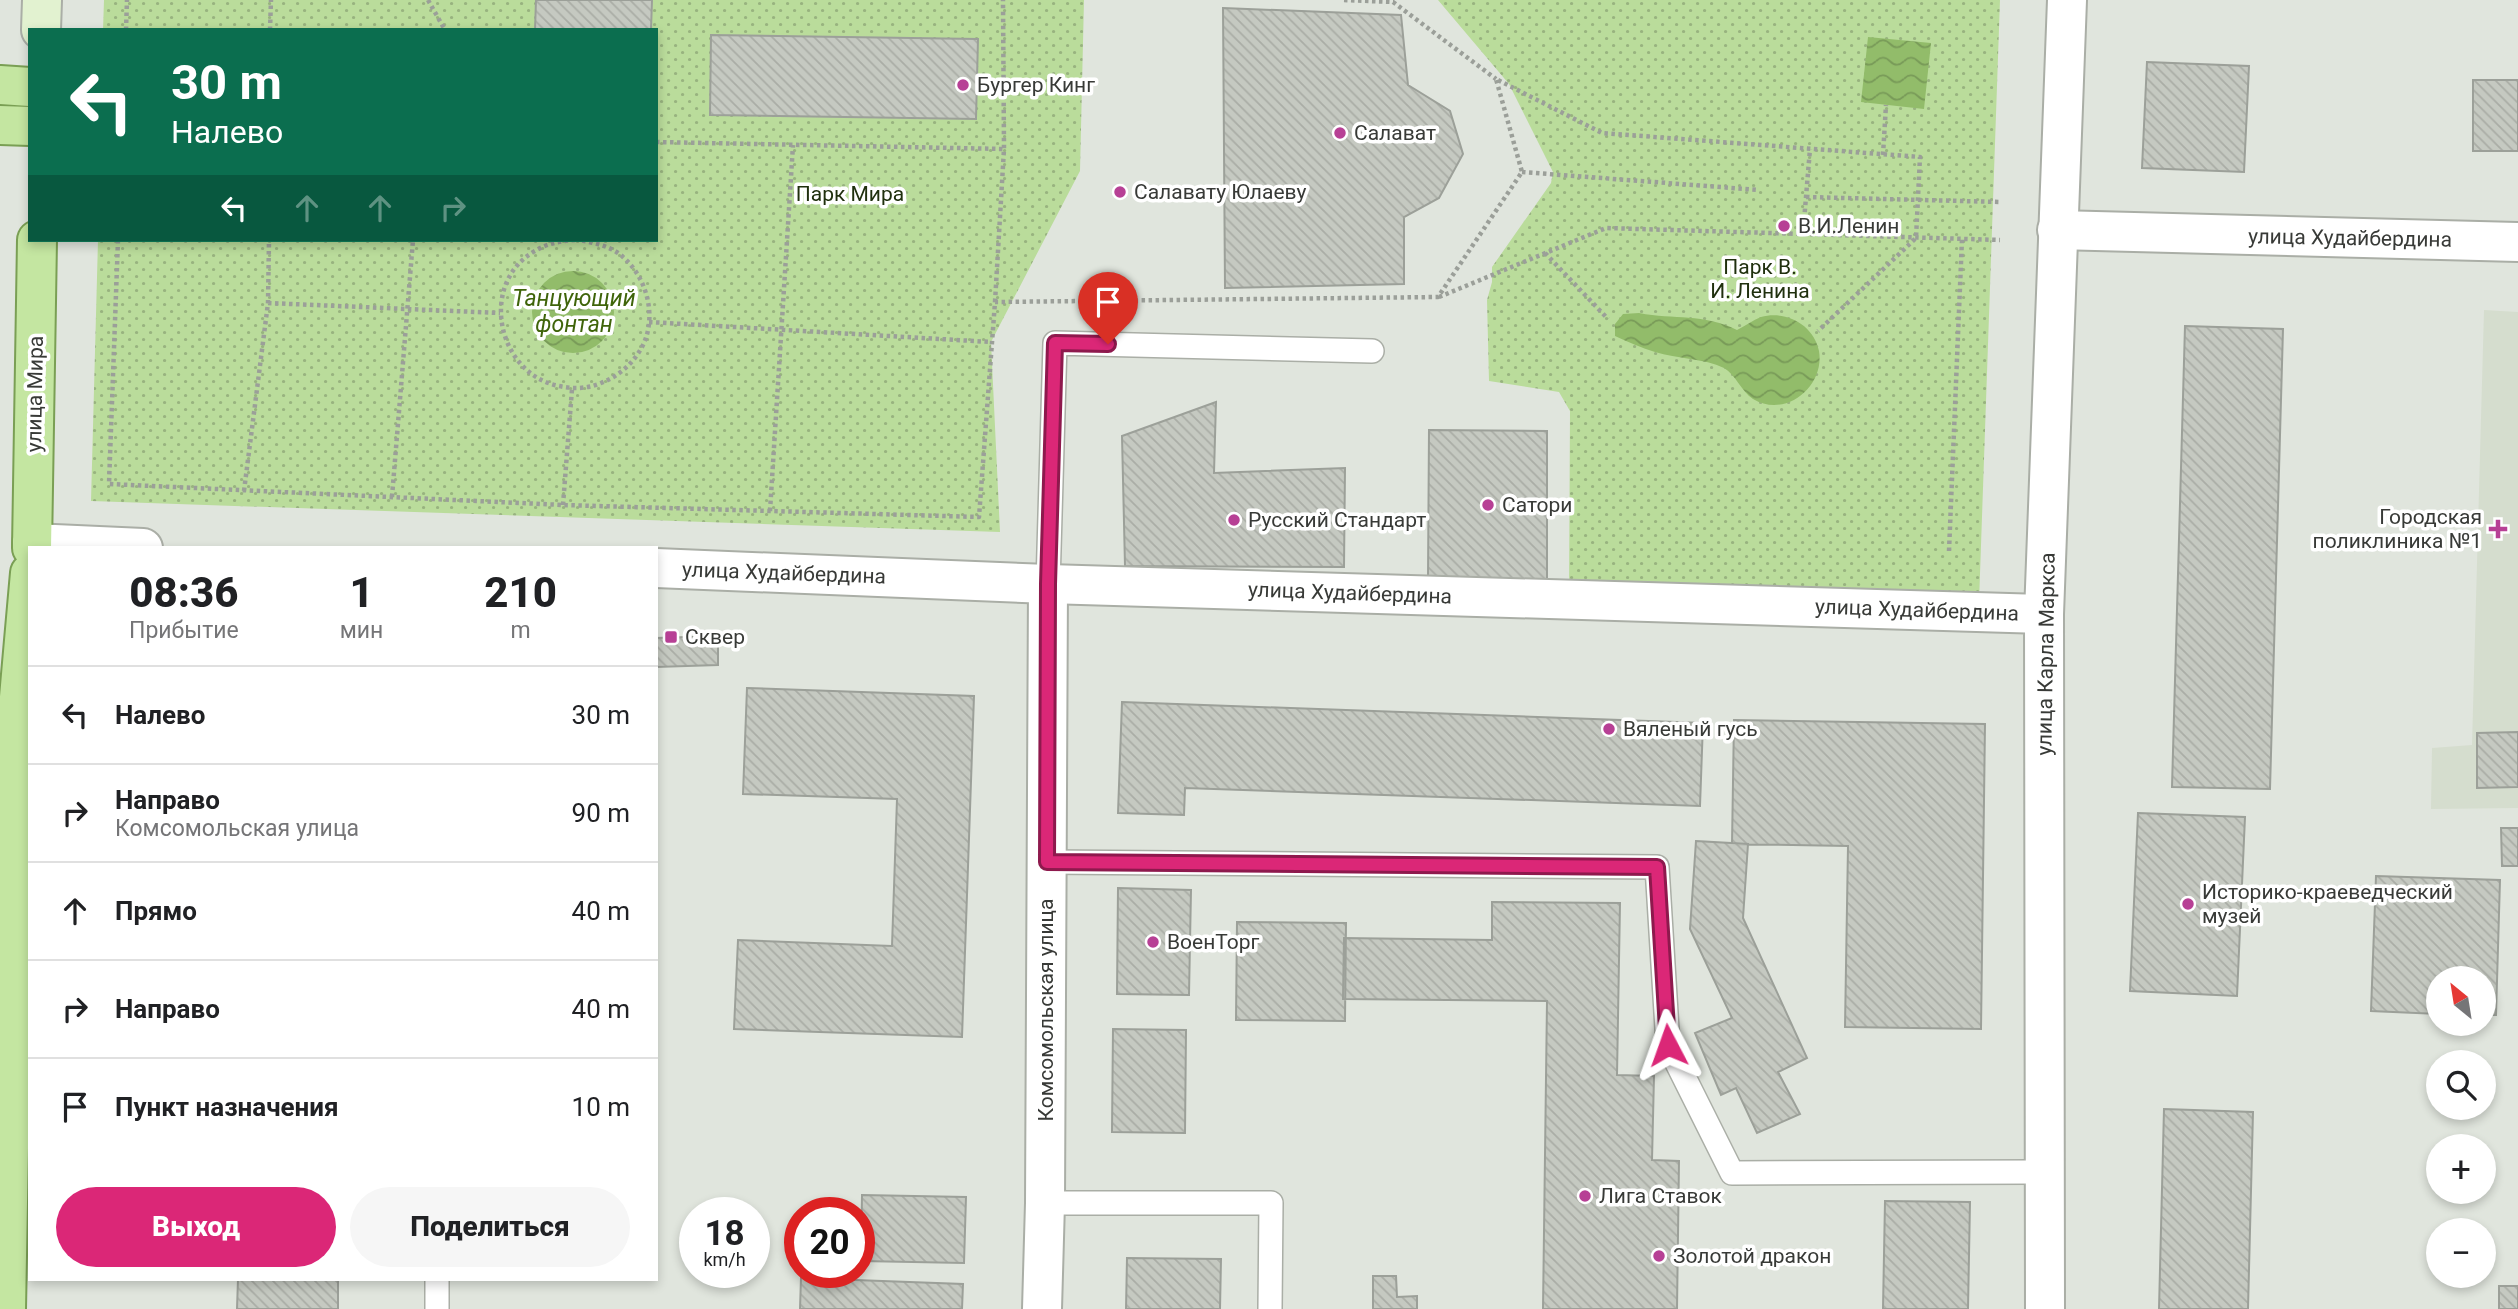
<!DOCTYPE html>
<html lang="ru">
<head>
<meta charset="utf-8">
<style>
	:root { --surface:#fff; --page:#f6f6f6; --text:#202124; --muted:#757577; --line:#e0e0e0; --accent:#db2777 }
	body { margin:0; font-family:Roboto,sans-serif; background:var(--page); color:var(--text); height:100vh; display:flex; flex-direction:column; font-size:26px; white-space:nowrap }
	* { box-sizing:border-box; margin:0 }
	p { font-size:23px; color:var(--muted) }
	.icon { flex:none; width:38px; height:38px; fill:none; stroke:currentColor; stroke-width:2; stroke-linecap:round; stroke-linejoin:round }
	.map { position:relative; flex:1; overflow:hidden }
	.drawer { position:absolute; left:28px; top:546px; width:630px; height:735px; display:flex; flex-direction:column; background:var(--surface); border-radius:0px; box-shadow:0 4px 10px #0003 }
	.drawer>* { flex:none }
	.banner { position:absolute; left:28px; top:28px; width:630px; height:214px; border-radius:0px; box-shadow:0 4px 10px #0003; background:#0b6e4f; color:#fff; overflow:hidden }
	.needle { width:46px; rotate:330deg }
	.tools { position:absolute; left:2426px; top:966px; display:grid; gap:14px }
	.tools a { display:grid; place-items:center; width:70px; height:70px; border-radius:50%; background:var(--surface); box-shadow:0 4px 10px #0003; font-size:35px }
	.speed { position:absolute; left:679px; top:1197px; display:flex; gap:14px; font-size:35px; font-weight:700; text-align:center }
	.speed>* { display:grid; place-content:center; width:91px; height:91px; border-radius:50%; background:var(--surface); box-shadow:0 4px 10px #0003; line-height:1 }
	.speed small { font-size:18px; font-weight:400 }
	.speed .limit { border:10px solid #d22; background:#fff; color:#111 }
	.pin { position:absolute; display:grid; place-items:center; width:60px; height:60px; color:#fff; margin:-72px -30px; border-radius:50% 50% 50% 0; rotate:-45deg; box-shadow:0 0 7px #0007 }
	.pin .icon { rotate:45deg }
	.me { position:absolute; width:77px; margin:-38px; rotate:356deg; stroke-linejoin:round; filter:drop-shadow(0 0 5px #0008) }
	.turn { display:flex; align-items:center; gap:24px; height:147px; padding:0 28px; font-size:32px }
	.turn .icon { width:91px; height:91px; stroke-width:2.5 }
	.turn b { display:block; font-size:49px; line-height:60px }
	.lanes { display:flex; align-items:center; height:66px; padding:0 28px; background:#0003; justify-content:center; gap:35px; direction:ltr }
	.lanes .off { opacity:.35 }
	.eta { display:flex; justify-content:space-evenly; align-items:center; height:119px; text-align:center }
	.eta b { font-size:42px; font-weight:800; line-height:49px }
	.button { display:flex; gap:14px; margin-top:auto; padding:14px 28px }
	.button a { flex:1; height:80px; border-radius:42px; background:var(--accent); color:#fff; font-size:28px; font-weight:800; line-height:80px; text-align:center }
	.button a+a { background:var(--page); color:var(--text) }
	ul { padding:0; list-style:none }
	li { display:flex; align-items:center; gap:21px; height:98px; padding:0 28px; border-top:2px solid var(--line) }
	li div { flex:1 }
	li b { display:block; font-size:26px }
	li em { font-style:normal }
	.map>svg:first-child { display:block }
	.built { fill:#d5ddce }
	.park { fill:url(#park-dots) }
	.water { fill:url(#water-waves) }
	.building { fill:url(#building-back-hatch); stroke:#9ca099; stroke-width:2 }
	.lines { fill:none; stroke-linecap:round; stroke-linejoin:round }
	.service-casing { stroke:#aaaea6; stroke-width:26 }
	.minor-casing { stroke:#aaaea6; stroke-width:42 }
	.tertiary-casing { stroke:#aaaea6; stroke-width:42 }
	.secondary-casing { stroke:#aaaea6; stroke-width:42 }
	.primary-casing { stroke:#7a9f54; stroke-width:42 }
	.path { stroke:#9b9f99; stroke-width:4.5; stroke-dasharray:3.5 3.5; stroke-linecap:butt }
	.service { stroke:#fff; stroke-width:23 }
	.minor { stroke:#fff; stroke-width:38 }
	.tertiary { stroke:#fff; stroke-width:38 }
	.secondary { stroke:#e2f2d0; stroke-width:38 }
	.primary { stroke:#c4e6a1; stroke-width:38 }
	.route-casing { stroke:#8e194d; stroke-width:18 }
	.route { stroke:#db2777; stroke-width:12 }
	.poi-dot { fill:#b74095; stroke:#fff; stroke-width:2.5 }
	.labels { text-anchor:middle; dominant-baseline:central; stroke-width:7; stroke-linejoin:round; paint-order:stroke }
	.poi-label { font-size:21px; fill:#383a37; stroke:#fff; text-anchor:start }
	.park-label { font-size:21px; fill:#20300e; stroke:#fff }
	.street-label { font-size:21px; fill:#383a37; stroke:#fff }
	.water-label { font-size:23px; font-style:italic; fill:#3f640a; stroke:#fff }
</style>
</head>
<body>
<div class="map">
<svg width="2518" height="1309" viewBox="0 0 2518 1309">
	<defs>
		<pattern id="park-dots" width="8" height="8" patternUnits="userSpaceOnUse" patternTransform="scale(1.75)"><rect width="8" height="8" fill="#badc9b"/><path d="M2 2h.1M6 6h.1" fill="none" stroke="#98b37f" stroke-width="1.8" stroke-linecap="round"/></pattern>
		<pattern id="water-waves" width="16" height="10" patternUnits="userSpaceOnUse" patternTransform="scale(1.75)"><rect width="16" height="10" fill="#92bc6a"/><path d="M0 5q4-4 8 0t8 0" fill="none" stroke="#789a58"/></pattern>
		<pattern id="building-back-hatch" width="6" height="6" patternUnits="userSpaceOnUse" patternTransform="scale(1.75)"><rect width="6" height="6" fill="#c5c9c1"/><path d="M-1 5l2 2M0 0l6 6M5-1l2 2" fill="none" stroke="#aaada6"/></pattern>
	</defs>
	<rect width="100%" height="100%" fill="#e0e5dd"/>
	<!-- built -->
	<path class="built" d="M2484,310L2518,312V808L2431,809L2432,748L2472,745Z"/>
	<!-- park -->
	<path class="park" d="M104,0H1084L1080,171L991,342L1000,532L91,501L98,240H656V30H103Z
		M1438,0H2000L1979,603L1569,595L1570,411L1559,392L1489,381L1487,300L1492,282V267L1551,183L1553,172L1509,84Z"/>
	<!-- water -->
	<path class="water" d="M1868,37L1931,43L1924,109L1861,102Z
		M532 312a41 41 0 1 1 82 0a41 41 0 1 1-82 0Z
		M1639,313C1675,320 1703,313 1737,330C1745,326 1753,320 1761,317C1786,310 1814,325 1819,351C1825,386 1786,419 1753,399C1741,391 1736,375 1724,368C1704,358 1677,359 1655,352C1642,348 1628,342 1615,336V324L1623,314Z"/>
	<!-- building -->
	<path class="building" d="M536,0H652L651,30H535Z
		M1223,8L1401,15L1408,85L1450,111L1463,154L1439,198L1404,217V284L1225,288Z
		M711,35L978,39L976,119L710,115Z
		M2147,62L2249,66L2244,172L2142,168Z
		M2473,80H2518V151H2473Z
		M2185,326L2283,329L2270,789L2172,787Z
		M1216,402L1214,473L1345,468L1344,567L1125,566L1122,436Z
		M1429,430L1547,431V580L1428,579Z
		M718,636V665L656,667V638Z
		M747,688L974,696L962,1037L734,1029L738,940L892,946L897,799L743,794Z
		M1122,702L1703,723L1700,806L1185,788L1184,815L1118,813Z
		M1734,720L1985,724L1981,1029L1845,1027L1848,846L1732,844Z
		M2518,732V787L2477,788V733Z
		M2138,813L2245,817L2237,996L2130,991Z
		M2501,828H2518V866H2502Z
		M1696,841L1748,844L1743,918L1807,1058L1778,1072L1800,1114L1757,1133L1736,1088L1721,1095L1695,1033L1732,1018L1690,929Z
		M2376,876L2500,880L2496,1015H2483V978H2438V1014L2371,1011Z
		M1118,888L1191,890L1189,995L1117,994Z
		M1492,902L1620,903L1617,1075L1654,1076L1652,1160L1679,1161L1677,1309H1543L1547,1001L1343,999L1344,938L1492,940Z
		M1237,922L1346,923L1345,1021L1236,1020Z
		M1113,1029L1186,1030L1185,1133L1112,1132Z
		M2164,1109L2253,1112L2248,1309H2159Z
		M862,1195L966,1197L964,1263L861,1261Z
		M1885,1201L1970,1202L1968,1309H1883Z
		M1127,1258L1221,1259L1220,1309H1126Z
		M1373,1276H1396L1397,1297L1417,1296V1309H1373Z
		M801,1278L963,1284L962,1309H800Z
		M238,1279H338V1309H237Z
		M2499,1286H2518V1309H2499Z"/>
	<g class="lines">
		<!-- service casing -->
		<g class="service-casing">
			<path id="service" d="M1048,584L1055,343L1372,351
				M1047,862L1657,867L1668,1045L1732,1173L2046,1172
				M1045,1203H1271L1270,1309
				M437,1309V1279"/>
		</g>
		<!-- minor casing -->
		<g class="minor-casing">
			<path id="minor" d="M2057,230L2518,242
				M1042,1309L1045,1203L1048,584"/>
		</g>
		<!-- tertiary casing -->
		<g class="tertiary-casing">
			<path id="tertiary" d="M32,543L143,548
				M656,568L1048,584L2044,614
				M2045,1309L2044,614L2067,0"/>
		</g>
		<!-- secondary casing -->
		<g class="secondary-casing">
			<path id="secondary" d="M41,30L42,0"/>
		</g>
		<!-- primary casing -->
		<g class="primary-casing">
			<path id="primary" d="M0,85L30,87
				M0,125L30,126
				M32,548L37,240
				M6,1309L17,720L30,573"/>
		</g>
		<!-- path -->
		<path class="path" d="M428,0L445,30
			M1344,0L1393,2L1496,79
			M126,30L127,0
			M270,30L271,0
			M656,142L1004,149
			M1883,155L1886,105
			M1522,172L1759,190
			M1806,197L2001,202
			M1803,233L1810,149
			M118,240L109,484L563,505L979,517L995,302L1438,297L1522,172L1496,79L1602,133L1920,157L1916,238L1818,331
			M575,240C561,241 548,243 535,251C478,283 497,374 559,386C573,389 587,389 601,383C619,376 634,363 643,345C657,316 647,278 623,257C611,246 595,243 579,240
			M1545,253L1608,319
			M1439,297L1606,228L2000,240
			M995,302L1004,149L1003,0
			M268,303L500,313
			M649,322L991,342
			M244,491L268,303L269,240
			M392,497L413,240
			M563,505L572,389
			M770,511L793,145
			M1949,551L1962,239"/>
		<!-- service -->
		<use href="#service" class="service"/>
		<!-- minor -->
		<use href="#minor" class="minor"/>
		<!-- tertiary -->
		<use href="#tertiary" class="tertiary"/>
		<!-- secondary -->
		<use href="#secondary" class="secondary"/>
		<!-- primary -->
		<use href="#primary" class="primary"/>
	</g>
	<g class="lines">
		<!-- route casing -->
		<g class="route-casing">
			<path id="route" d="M1108,344L1055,343L1048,584L1047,862L1657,867L1668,1045"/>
		</g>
		<!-- route -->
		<use href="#route" class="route"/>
	</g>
	<!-- markers -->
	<g class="poi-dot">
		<circle cx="963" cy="85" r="7"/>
		<circle cx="1340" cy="133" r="7"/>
		<circle cx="1120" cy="192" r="7"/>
		<circle cx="1784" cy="226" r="7"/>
		<circle cx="1488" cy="505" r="7"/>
		<circle cx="1234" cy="520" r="7"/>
		<path d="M2494.5 518.5h7v7h7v7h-7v7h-7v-7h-7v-7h7z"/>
		<rect x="664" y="630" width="14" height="14" rx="3.5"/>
		<circle cx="1609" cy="729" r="7"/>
		<circle cx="2188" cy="904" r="7"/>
		<circle cx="1153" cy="942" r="7"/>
		<circle cx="1585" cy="1196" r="7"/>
		<circle cx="1659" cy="1256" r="7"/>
	</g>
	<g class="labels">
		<!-- poi labels -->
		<g class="poi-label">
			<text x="977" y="85">Бургер Кинг</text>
			<text x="1354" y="133">Салават</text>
			<text x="1134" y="192">Салавату Юлаеву</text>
			<text x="1798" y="226">В.И.Ленин</text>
			<text x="1502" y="505">Сатори</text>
			<text x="2482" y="517" text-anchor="end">Городская<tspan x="2482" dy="24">поликлиника №1</tspan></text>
			<text x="1248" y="520">Русский Стандарт</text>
			<text x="685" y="637">Сквер</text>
			<text x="1623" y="729">Вяленый гусь</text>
			<text x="2202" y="892">Историко-краеведческий<tspan x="2202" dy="24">музей</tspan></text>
			<text x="1167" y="942">ВоенТорг</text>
			<text x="1599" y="1196">Лига Ставок</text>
			<text x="1673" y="1256">Золотой дракон</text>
		</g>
		<!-- park labels -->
		<g class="park-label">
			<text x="850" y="194">Парк Мира</text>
			<text x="1760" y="267">Парк В.<tspan x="1760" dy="24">И. Ленина</tspan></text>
		</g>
		<!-- street labels -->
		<g class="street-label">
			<text transform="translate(2350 238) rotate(1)">улица Худайбердина</text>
			<text transform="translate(35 394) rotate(-89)">улица Мира</text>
			<text transform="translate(784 573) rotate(2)">улица Худайбердина</text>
			<text transform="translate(1350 593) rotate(2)">улица Худайбердина</text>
			<text transform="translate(1917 610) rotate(2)">улица Худайбердина</text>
			<text transform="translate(2046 654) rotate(-89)">улица Карла Маркса</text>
			<text transform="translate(1046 1010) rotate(-90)">Комсомольская улица</text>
		</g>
		<!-- water labels -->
		<g class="water-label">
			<text x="574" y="298">Танцующий<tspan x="574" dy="26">фонтан</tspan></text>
		</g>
	</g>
</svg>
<div class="tools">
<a><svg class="needle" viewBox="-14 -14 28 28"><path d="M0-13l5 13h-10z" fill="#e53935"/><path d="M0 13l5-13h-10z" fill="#757577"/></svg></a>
<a><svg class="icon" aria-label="search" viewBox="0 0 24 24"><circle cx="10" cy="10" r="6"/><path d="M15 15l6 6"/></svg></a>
<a>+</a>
<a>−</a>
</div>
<div class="speed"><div>18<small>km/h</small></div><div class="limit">20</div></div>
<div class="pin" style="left:1108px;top:344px;background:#d93025"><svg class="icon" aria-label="arrive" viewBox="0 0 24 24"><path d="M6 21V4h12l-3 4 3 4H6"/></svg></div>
<svg class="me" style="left:1668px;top:1045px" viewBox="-20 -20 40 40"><path d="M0-17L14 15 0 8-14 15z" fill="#db2777" stroke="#fff" stroke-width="4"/></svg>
<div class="banner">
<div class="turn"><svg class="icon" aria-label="left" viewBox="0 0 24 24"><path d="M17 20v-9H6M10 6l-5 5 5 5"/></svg><div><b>30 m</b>Налево</div></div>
<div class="lanes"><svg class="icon" aria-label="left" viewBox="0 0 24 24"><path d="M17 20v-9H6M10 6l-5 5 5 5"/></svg><svg class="icon off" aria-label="ahead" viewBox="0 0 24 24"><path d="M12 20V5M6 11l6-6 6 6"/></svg><svg class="icon off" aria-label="ahead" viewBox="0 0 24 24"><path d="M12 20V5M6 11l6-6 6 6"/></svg><svg class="icon off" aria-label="right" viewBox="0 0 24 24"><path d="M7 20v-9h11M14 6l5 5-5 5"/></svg></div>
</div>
<section class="drawer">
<div class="eta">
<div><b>08:36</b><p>Прибытие</p></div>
<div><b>1</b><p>мин</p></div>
<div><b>210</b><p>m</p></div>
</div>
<ul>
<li><svg class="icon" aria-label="left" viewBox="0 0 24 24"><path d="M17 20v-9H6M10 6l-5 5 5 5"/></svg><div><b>Налево</b></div><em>30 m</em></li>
<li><svg class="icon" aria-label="right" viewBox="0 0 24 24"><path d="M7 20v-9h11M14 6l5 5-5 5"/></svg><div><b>Направо</b><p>Комсомольская улица</p></div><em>90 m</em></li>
<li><svg class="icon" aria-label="ahead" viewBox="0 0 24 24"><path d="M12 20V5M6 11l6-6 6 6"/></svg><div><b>Прямо</b></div><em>40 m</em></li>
<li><svg class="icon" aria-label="right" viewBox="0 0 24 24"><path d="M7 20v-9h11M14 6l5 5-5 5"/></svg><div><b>Направо</b></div><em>40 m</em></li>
<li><svg class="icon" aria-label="arrive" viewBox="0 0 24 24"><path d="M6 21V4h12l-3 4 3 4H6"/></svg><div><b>Пункт назначения</b></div><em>10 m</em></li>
</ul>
<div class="button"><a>Выход</a><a>Поделиться</a></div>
</section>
</div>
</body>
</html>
